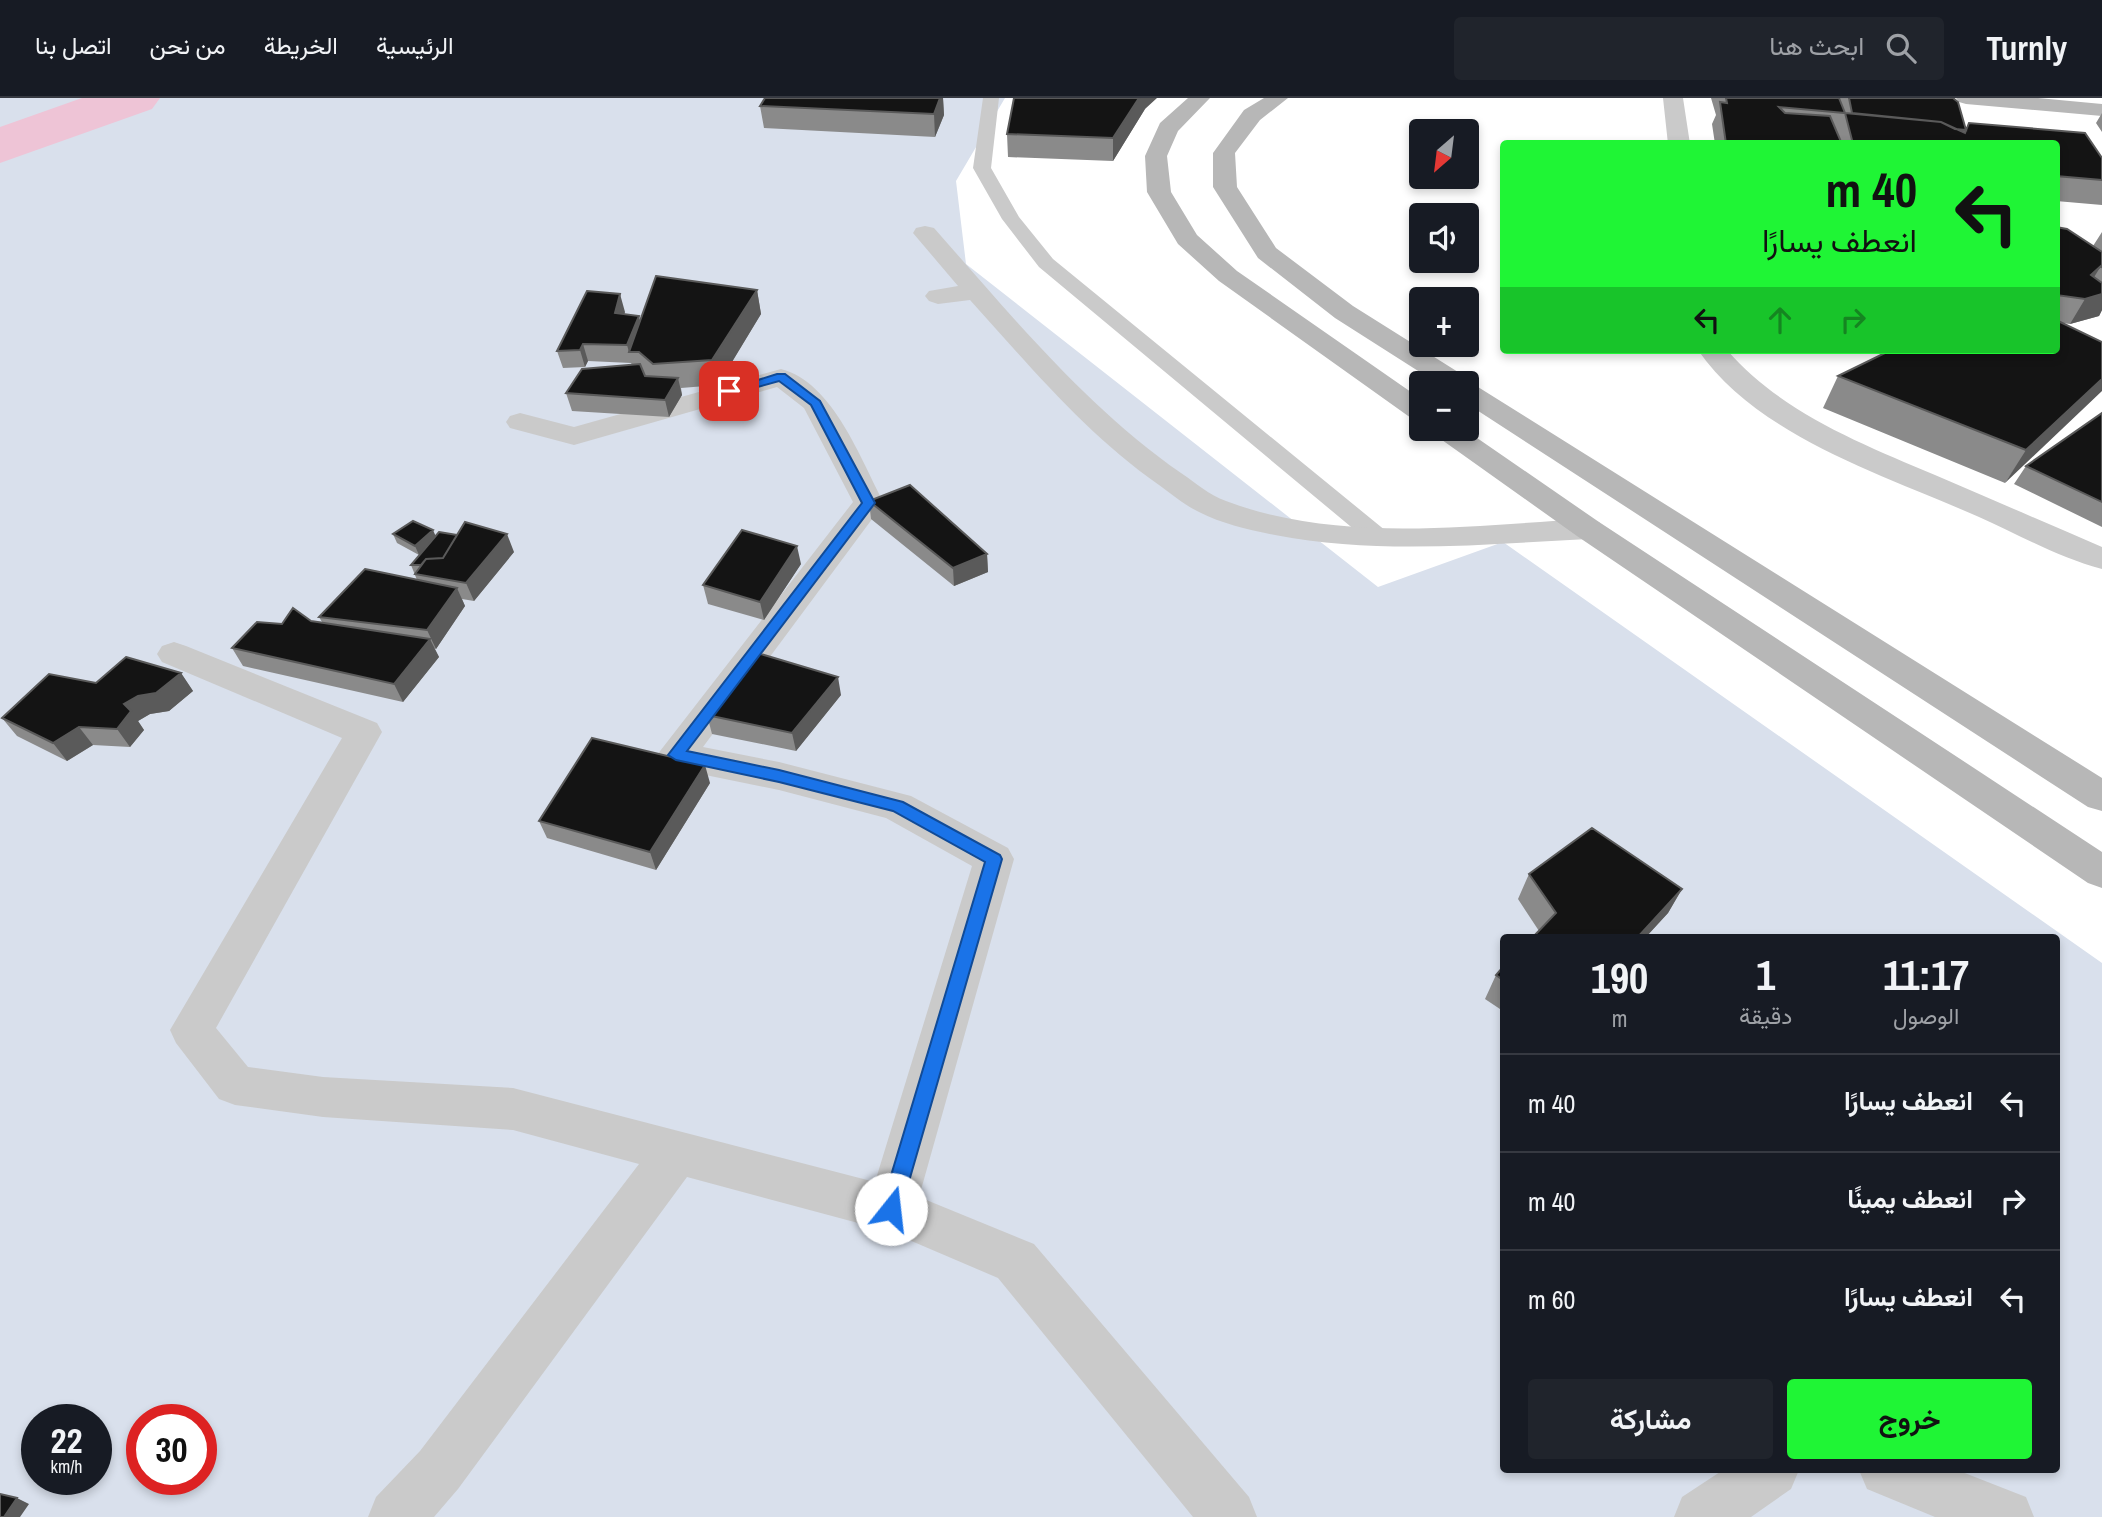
<!DOCTYPE html>
<html lang="ar">
<head>
<meta charset="utf-8">
<style>
	:root { --surface:#171b24; --page:#20242c; --text:#f1f3f6; --muted:#9ea1a6; --line:#363941; --accent:#1ff535 }
	body { margin:0; font-family:"Archivo Narrow",Vazirmatn,sans-serif; background:var(--page); color:var(--text); direction:rtl; height:100vh; display:flex; flex-direction:column; font-size:26px; white-space:nowrap }
	* { box-sizing:border-box; margin:0 }
	p { font-size:23px; color:var(--muted) }
	.icon { flex:none; width:38px; height:38px; fill:none; stroke:currentColor; stroke-width:2; stroke-linecap:round; stroke-linejoin:round }
	.map { position:relative; flex:1; overflow:hidden; direction:ltr }
	.drawer { position:absolute; left:1500px; top:836px; width:560px; height:539px; display:flex; flex-direction:column; background:var(--surface); border-radius:7px; box-shadow:0 4px 10px #0003; direction:rtl }
	.drawer>* { flex:none }
	.top-card { position:absolute; left:1500px; top:42px; width:560px; height:214px; border-radius:7px; box-shadow:0 4px 10px #0003; direction:rtl; background:#1ff535; color:#111; overflow:hidden }
	.needle { width:46px; rotate:208deg }
	.fabs { position:absolute; left:1409px; top:21px; display:grid; gap:14px }
	.fabs a { display:grid; place-items:center; width:70px; height:70px; border-radius:7px; background:var(--surface); box-shadow:0 4px 10px #0003; font-size:35px }
	.speed { position:absolute; left:21px; top:1306px; display:flex; gap:14px; font-size:35px; font-weight:700; text-align:center }
	.speed>* { display:grid; place-content:center; width:91px; height:91px; border-radius:50%; background:var(--surface); box-shadow:0 4px 10px #0003; line-height:1 }
	.speed small { font-size:18px; font-weight:400 }
	.speed .limit { border:10px solid #d22; background:#fff; color:#111 }
	.pin { position:absolute; display:grid; place-items:center; width:60px; height:60px; color:#fff; margin:-30px; border-radius:14px; box-shadow:0 4px 10px #0006 }
	.me { position:absolute; width:77px; margin:-38px; rotate:16deg; stroke-linejoin:round; filter:drop-shadow(0 0 5px #0008) }
	.turn { display:flex; align-items:center; gap:24px; height:147px; padding:0 28px; font-size:32px }
	.turn .icon { width:91px; height:91px; stroke-width:2.5 }
	.turn b { display:block; font-size:49px; line-height:60px }
	.lanes { display:flex; align-items:center; height:66px; padding:0 28px; background:#0003; justify-content:center; gap:35px; direction:ltr }
	.lanes .off { opacity:.35 }
	.eta { display:flex; justify-content:space-evenly; align-items:center; height:119px; text-align:center }
	.eta b { font-size:42px; font-weight:700; line-height:49px }
	.action { display:flex; gap:14px; margin-top:auto; padding:14px 28px }
	.action a { flex:1; height:80px; border-radius:7px; background:var(--accent); color:#111; font-size:28px; font-weight:700; line-height:80px; text-align:center }
	.action a+a { background:var(--page); color:var(--text) }
	ul { padding:0; list-style:none }
	li { display:flex; align-items:center; gap:21px; height:98px; padding:0 28px; border-top:2px solid var(--line) }
	li div { flex:1 }
	li b { display:block; font-size:26px }
	li em { font-style:normal }
	header { display:flex; align-items:center; gap:42px; box-sizing:border-box; height:98px; padding:0 35px; background:var(--surface); border-bottom:2px solid var(--line) }
	header strong { font-size:33px }
	nav { display:flex; gap:38px; margin-inline-start:auto; font-size:24px }
	.search { width:490px; height:63px; background:var(--page); display:flex; align-items:center; gap:18px; box-sizing:border-box; padding:0 24px; border-radius:7px; color:var(--muted); font-size:26px }
	.map>svg:first-child { display:block }
	.green { fill:#d9e0ec; fill-rule:evenodd }
	.lines { fill:none; stroke-linecap:round; stroke-linejoin:round }
	.river { fill:#eec4d6; fill-rule:evenodd }
	.service { fill:#cacaca; fill-rule:evenodd }
	.minor { fill:#cacaca; fill-rule:evenodd }
	.secondary { fill:#b7b7b7; fill-rule:evenodd }
	.wall { fill:#8a8a8a }
	.shaded-wall { fill:#5a5a5a }
	.building { fill:#141414; stroke:#5a5a5a; stroke-width:2 }
	.route { fill:#1a73e8; stroke:#114b97; stroke-width:2 }
</style>
</head>
<body>
<header>
<strong>Turnly</strong>
<div class="search"><svg class="icon" aria-label="search" viewBox="0 0 24 24"><circle cx="10" cy="10" r="6"/><path d="M15 15l6 6"/></svg>ابحث هنا</div>
<nav><a>الرئيسية</a><a>الخريطة</a><a>من نحن</a><a>اتصل بنا</a></nav>
</header>
<div class="map">
<svg width="2102" height="1419" viewBox="0 0 2102 1419">
	<rect width="100%" height="100%" fill="#fff"/>
	<!-- green -->
	<path class="green" d="M0,0H1005L956,83L966,166L1378,489L1503,444L2102,865V1419H0ZM1503,840H2056V1372H1503ZM37,1321H96V1381H37ZM142,1321H201V1381H142Z"/>
	<g class="lines">
		<!-- river -->
		<path class="river" d="M82,0H160L152,11L0,65V29Z"/>
		<!-- service -->
		<path class="service" d="M983,0H999L991,70L1019,119L1053,161L1386,433L1389,438L1386,443L1377,446L1368,443L1039,169L1002,121L973,70Z"/>
		<!-- minor -->
		<path class="minor" d="M1663,0H1683L1690,46H1668Z
			M925,128L934,130C1010,216 1086,309 1181,375C1196,385 1209,397 1226,403C1339,446 1470,427 1588,421L1599,424L1604,431L1599,438L1588,441C1484,446 1378,457 1275,437C1250,432 1222,426 1199,414C1184,407 1172,396 1159,387C1086,336 1029,267 970,202L938,206L929,203L925,198L929,193L958,188L913,135L916,130Z
			M1698,252H1727C1782,315 1860,345 1935,377C1991,401 2046,425 2102,449V471C2060,460 2019,437 1979,419C1886,378 1758,339 1698,252Z
			M781,271C833,284 861,362 884,405L703,649L779,664L911,698L1008,750L1014,761L919,1099L1034,1146L1249,1399L1257,1419H1193L998,1180L888,1133L687,1079L458,1391L434,1419H368L376,1399L420,1353L639,1066L513,1032L323,1019L235,1007L219,1001L176,945L170,932L342,640L162,564L157,556L162,548L174,544L186,548L377,625L382,634L216,930L248,969L323,979L513,990L875,1084L972,768L886,720L779,692L676,671L663,667L657,657L853,404L804,310L777,289L574,347L510,330L506,324L510,318L520,315L574,329Z
			M1723,1372H1799L1791,1391L1751,1419H1674L1682,1399Z
			M1859,1372H1957L2026,1399L2034,1419H1935L1867,1391Z"/>
		<!-- secondary -->
		<path class="secondary" d="M1188,0H1210L1178,33L1167,58L1171,94L1197,137L1237,173L1421,301V323L1411,320L1219,183L1178,146L1147,94L1145,58L1160,25Z
			M1264,0H1288L1260,22L1235,55L1237,89L1276,150L1353,208L1466,279L1470,284L2102,680V713L2088,709L1466,305V285H1437L1335,220L1258,160L1213,89V55L1244,12Z
			M1956,0H2038L2102,6V18L1966,6L1959,4Z
			M1431,331H1464L1599,424L2102,754V790L2088,785L1577,438L1435,337Z"/>
	</g>
	<!-- wall -->
	<path class="wall" d="M765,0H943L944,17L935,39L764,30L760,8Z
		M1711,0H1839L1840,3V0H1953L1958,4L1966,32L1969,25L2085,35L2102,60V107L2056,103V46H1715L1712,26L1716,17Z
		M1145,11L1113,63L1008,59L1007,36Z
		M2102,15V34L2096,25Z
		M2056,129L2093,148L2102,134V212L2099,218L2070,226L2062,225L2102,244L2005,385L1823,310L1838,278L2056,252Z
		M757,192L761,216L718,287L681,290L682,297L669,319L572,313L566,295L632,267L631,265L588,263L585,269L563,270L557,253L625,214L624,216L640,223Z
		M2102,315V429L2014,386L2026,368Z
		M869,403L987,456L988,474L954,488L871,421Z
		M393,436L435,438L514,454L474,503L462,501L465,508L436,551L434,550L439,559L403,604L243,568L232,550L282,526L311,523L322,524L319,519L417,482L411,467L419,457L397,445Z
		M801,466L764,522L708,506L703,487Z
		M181,575L193,593L169,613L150,616L138,623L144,632L130,649L93,647L67,663L17,638L2,620L96,585Z
		M841,597L796,653L712,636L707,617Z
		M710,685L656,772L547,740L539,723Z
		M1529,776L1682,791L1668,815L1645,840H1532L1539,833L1518,801Z
		M1503,869V913L1485,901L1496,877Z"/>
	<!-- shaded-wall -->
	<path class="shaded-wall" d="M940,0H943L944,17L935,39L934,16Z
		M1139,0H1157L1145,11L1113,63V40Z
		M2101,168L2086,192L2076,201L2091,177Z
		M757,192L761,216L718,287L712,262Z
		M620,196L625,214L619,232L615,215Z
		M2102,196V212L2099,218L2070,226L2085,201Z
		M639,218L643,235L629,254L627,247Z
		M583,246L588,263L585,269L580,252Z
		M678,280L682,297L669,319L665,302Z
		M2102,281V293L2005,385L2026,352Z
		M433,432L437,441L419,457L415,448Z
		M507,436L514,454L474,503L466,485Z
		M797,448L801,466L764,522L760,504Z
		M987,456L988,474L954,488L953,470Z
		M457,490L465,508L436,551L427,532Z
		M430,541L439,559L403,604L394,586Z
		M181,575L193,593L169,613L150,616L138,623L144,632L130,649L117,631L124,606L138,598Z
		M838,579L841,597L796,653L792,635Z
		M79,629L93,647L67,663L53,645Z
		M705,667L710,685L656,772L650,754Z
		M1682,791L1668,815L1645,840H1637Z
		M17,1400L29,1406L20,1419H4Z"/>
	<!-- building -->
	<path class="building" d="M765,0H940L934,16L760,8Z
		M1014,0H1139L1113,40L1007,36Z
		M1726,0H1839L1845,15L1779,9L1785,15L1830,18L1842,46H1726L1720,4L1727,5Z
		M1849,0H1953L1958,4L1966,32L1955,31L1941,24L1852,15Z
		M1845,15L1941,24L1965,35L1969,25L2085,35L2102,60V82L2056,78V46H1853Z
		M2056,129L2067,131L2102,154V169L2101,168L2091,177L2102,185V196L2085,201L2056,197Z
		M656,178L757,192L712,262L653,266L639,254H629Z
		M587,193L620,196L615,215L639,218L627,247L583,246L580,252L557,253Z
		M2056,222L2102,244V281L2026,352L1838,278L1891,252H2056Z
		M640,266L645,278L678,280L665,302L566,295L582,271Z
		M2102,315V404L2026,368Z
		M910,387L987,456L953,470L869,403Z
		M413,423L433,432L415,448L393,436Z
		M465,424L507,436L466,485L415,476L426,461L443,460Z
		M742,432L797,448L760,504L703,487Z
		M439,434L457,437L443,460L426,461L421,467H411Z
		M365,471L457,490L427,532L319,519Z
		M293,510L311,523L430,541L394,586L232,550L257,524L282,526Z
		M754,554L838,579L792,635L707,617Z
		M126,559L181,575L156,595L138,598L124,606L131,613L117,631L79,629L53,645L2,620L49,576L96,585Z
		M592,640L705,667L650,754L539,723Z
		M1592,730L1682,791L1637,840H1532L1556,815L1529,776Z
		M1503,869V882L1496,877Z
		M0,1396L17,1400L4,1419H0Z"/>
	<!-- route -->
	<path class="route" d="M777,276H785L820,303L875,405L687,653L779,672L903,704L1000,757L1002,761L901,1111L899,1117L891,1120L884,1117L881,1111L985,764L893,713L779,684L676,662L668,657L862,405L811,307L779,283L729,297L723,293Z"/>
</svg>
<div class="fabs">
<a><svg class="needle" viewBox="-14 -14 28 28"><path d="M0-13l5 13h-10z" fill="#e53935"/><path d="M0 13l5-13h-10z" fill="#9ea1a6"/></svg></a>
<a><svg class="icon" aria-label="sound" viewBox="0 0 24 24"><path d="M4 9h4l5-4v14l-5-4H4zM17 9q2 3 0 6"/></svg></a>
<a>+</a>
<a>−</a>
</div>
<div class="speed"><div>22<small>km/h</small></div><div class="limit">30</div></div>
<div class="pin" style="left:729px;top:293px;background:#d93025"><svg class="icon" aria-label="arrive" viewBox="0 0 24 24"><path d="M6 21V4h12l-3 4 3 4H6"/></svg></div>
<svg class="me" style="left:891px;top:1111px" viewBox="-20 -20 40 40"><circle r="19" fill="#fff"/><path d="M0-13L10 11 0 6-10 11z" fill="#1a73e8"/></svg>
<div class="top-card">
<div class="turn"><svg class="icon" aria-label="left" viewBox="0 0 24 24"><path d="M17 20v-9H6M10 6l-5 5 5 5"/></svg><div><b>40 m</b>انعطف يسارًا</div></div>
<div class="lanes"><svg class="icon" aria-label="left" viewBox="0 0 24 24"><path d="M17 20v-9H6M10 6l-5 5 5 5"/></svg><svg class="icon off" aria-label="ahead" viewBox="0 0 24 24"><path d="M12 20V5M6 11l6-6 6 6"/></svg><svg class="icon off" aria-label="right" viewBox="0 0 24 24"><path d="M7 20v-9h11M14 6l5 5-5 5"/></svg></div>
</div>
<section class="drawer">
<div class="eta">
<div><b>11:17</b><p>الوصول</p></div>
<div><b>1</b><p>دقيقة</p></div>
<div><b>190</b><p>m</p></div>
</div>
<ul>
<li><svg class="icon" aria-label="left" viewBox="0 0 24 24"><path d="M17 20v-9H6M10 6l-5 5 5 5"/></svg><div><b>انعطف يسارًا</b></div><em>40 m</em></li>
<li><svg class="icon" aria-label="right" viewBox="0 0 24 24"><path d="M7 20v-9h11M14 6l5 5-5 5"/></svg><div><b>انعطف يمينًا</b></div><em>40 m</em></li>
<li><svg class="icon" aria-label="left" viewBox="0 0 24 24"><path d="M17 20v-9H6M10 6l-5 5 5 5"/></svg><div><b>انعطف يسارًا</b></div><em>60 m</em></li>
</ul>
<div class="action"><a>خروج</a><a>مشاركة</a></div>
</section>
</div>
</body>
</html>
